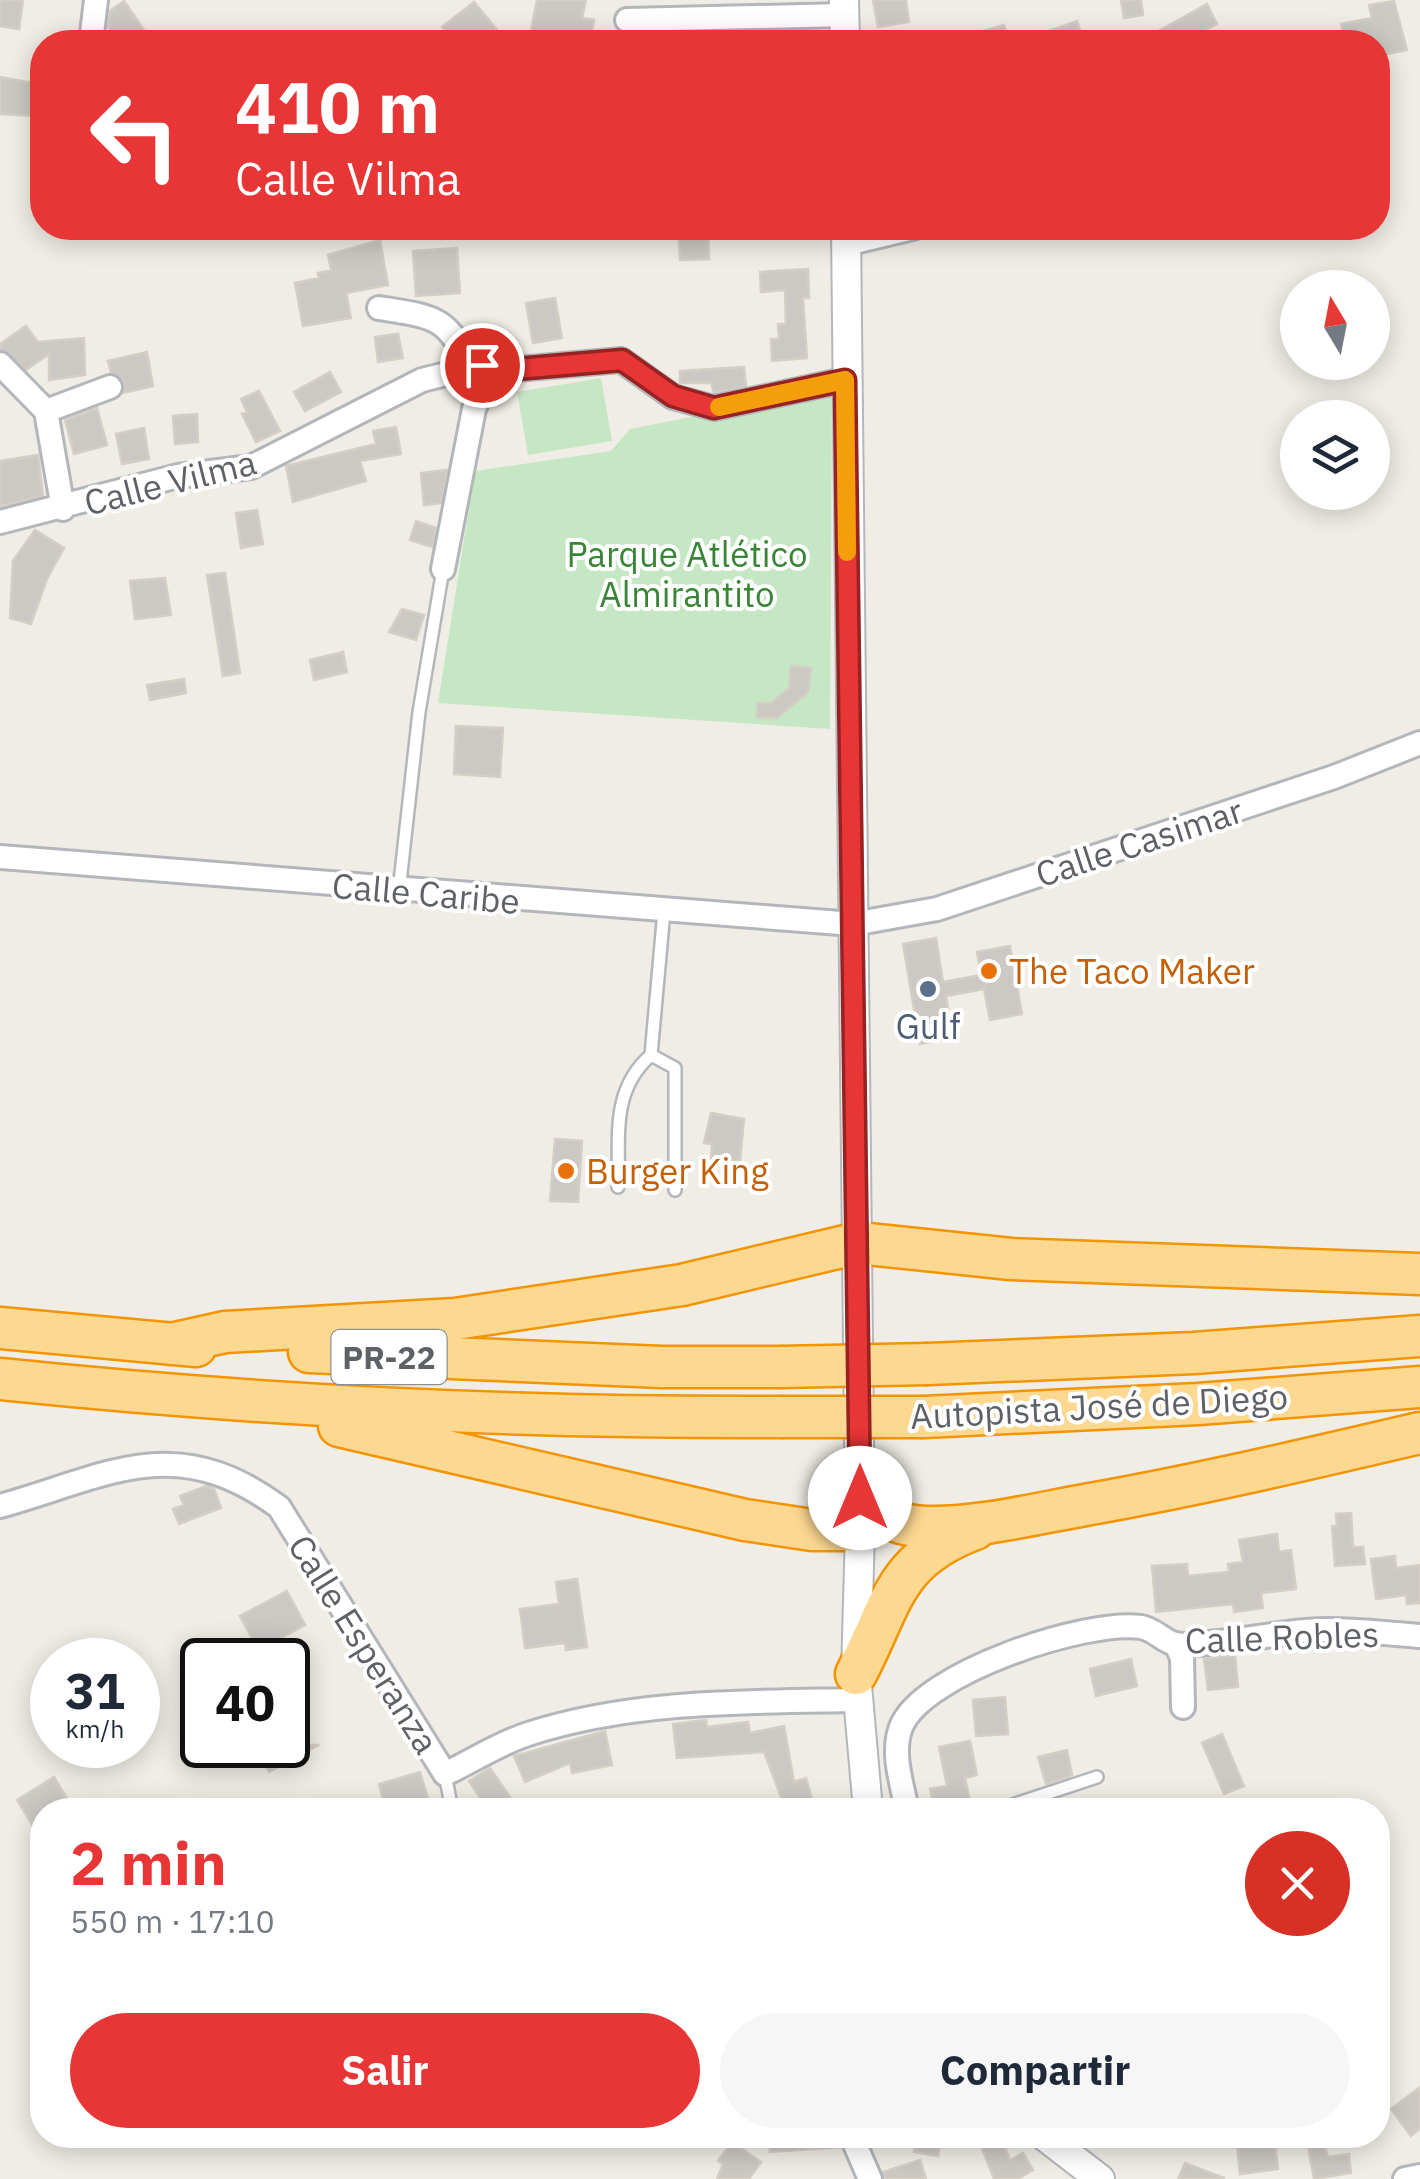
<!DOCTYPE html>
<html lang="es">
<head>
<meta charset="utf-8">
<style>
	:root { --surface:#fff; --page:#f6f6f7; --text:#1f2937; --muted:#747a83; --accent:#e83535 }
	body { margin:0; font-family:"IBM Plex Sans",sans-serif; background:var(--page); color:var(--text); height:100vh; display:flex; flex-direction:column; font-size:38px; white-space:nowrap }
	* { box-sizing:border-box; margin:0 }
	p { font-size:32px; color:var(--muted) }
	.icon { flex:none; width:55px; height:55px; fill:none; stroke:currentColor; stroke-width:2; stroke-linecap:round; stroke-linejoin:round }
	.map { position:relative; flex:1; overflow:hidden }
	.side { position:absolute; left:30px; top:1798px; width:1360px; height:350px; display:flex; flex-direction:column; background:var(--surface); border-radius:40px; box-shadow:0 5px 25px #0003 }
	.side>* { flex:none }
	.top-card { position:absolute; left:30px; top:30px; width:1360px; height:210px; border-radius:40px; box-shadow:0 5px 25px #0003; background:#e83535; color:#fff; overflow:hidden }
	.needle { width:65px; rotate:350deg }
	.tools { position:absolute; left:1280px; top:270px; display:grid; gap:20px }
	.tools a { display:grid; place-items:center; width:110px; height:110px; border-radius:50%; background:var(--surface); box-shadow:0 5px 25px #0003; font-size:50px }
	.speed { position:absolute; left:30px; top:1638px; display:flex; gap:20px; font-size:50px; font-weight:700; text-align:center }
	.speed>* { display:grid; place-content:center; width:130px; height:130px; border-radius:50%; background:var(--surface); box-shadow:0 5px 25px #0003; line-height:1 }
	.speed small { font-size:25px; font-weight:400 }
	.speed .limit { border:5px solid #111; border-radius:15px; background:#fff; color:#111 }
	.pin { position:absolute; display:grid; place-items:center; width:85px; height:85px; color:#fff; margin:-42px; border:5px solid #fff; border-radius:50%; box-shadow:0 2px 10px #0007 }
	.me { position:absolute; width:110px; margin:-55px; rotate:0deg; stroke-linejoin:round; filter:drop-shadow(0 0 8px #0008) }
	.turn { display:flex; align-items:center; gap:35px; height:210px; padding:0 40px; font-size:45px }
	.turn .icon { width:130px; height:130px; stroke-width:2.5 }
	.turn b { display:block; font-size:70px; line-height:85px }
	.round { display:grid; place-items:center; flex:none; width:105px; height:105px; border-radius:52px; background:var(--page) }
	.overview { display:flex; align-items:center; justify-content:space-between; height:170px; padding:0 40px }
	h1 { font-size:60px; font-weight:700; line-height:75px; color:var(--accent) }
	.action { display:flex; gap:20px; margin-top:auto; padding:20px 40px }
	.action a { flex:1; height:115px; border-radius:60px; background:var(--accent); color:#fff; font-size:40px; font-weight:700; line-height:115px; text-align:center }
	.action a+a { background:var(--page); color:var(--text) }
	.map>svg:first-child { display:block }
	.green { fill:#c6e7c3 }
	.building { fill:#ccc8c3; stroke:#d5cec5; stroke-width:2.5 }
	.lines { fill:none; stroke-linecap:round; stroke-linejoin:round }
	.service-casing { stroke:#b3b7bb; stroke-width:16 }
	.minor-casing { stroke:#b3b7bb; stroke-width:28 }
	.tertiary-casing { stroke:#b3b7bb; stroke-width:32 }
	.motorway-casing { stroke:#f39503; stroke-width:45 }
	.service { stroke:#fff; stroke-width:11 }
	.minor { stroke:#fff; stroke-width:22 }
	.tertiary { stroke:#fff; stroke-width:28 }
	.motorway { stroke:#fcd891; stroke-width:40 }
	.motorway-bridge-casing { stroke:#f39503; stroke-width:45; stroke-linecap:butt }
	.motorway-bridge { stroke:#fcd891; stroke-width:40 }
	.route-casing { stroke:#972222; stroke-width:25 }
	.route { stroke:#e83535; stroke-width:18 }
	.slow { stroke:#f59e0b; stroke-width:18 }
	.food-dot { fill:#e8710a; stroke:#fff; stroke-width:4 }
	.service-dot { fill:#5c6f8a; stroke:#fff; stroke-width:4 }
	.labels { text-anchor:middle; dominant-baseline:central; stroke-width:8; stroke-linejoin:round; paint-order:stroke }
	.shield { fill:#fff; stroke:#8e9194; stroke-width:2.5 }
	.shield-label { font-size:32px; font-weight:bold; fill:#5e6266 }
	.street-label { font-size:35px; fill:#5e6266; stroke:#fff }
	.park-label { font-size:35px; fill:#398536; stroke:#fff }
	.food-label { font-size:35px; fill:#c56008; stroke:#fff; text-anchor:start }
	.service-label { font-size:35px; fill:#4e5e75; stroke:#fff }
</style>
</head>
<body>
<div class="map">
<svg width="1420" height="2179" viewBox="0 0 1420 2179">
	<rect width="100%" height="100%" fill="#f0ede6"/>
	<!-- green -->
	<path class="green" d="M601,378L612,441L528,455L517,392Z
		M832,389L830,729L438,703L475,471L611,451L630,429Z"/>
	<!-- building -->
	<path class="building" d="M0,0H23L19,29L0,26Z
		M537,0H586L582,18L594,20L590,42H549L530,36Z
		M873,0H906L909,22L878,27Z
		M1121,0H1141L1143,15L1124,18Z
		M124,1L144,30L119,42L108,27L110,11Z
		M1394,1L1407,50L1378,56V42H1363L1362,38L1345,42L1341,24L1372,18L1369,5Z
		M474,2L498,31L483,42H455L442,27Z
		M1207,4L1217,24L1180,42H1139Z
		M1077,21L1084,42H1023V40Z
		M1004,25L1009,42H959V38Z
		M0,77L38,84L35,116L0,114Z
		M678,228H708L709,259L680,260Z
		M380,240L388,285L346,293L351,318L303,326L295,283L319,278L318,273L331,270L328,255Z
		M457,248L460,293L416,296L413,251Z
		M808,269L809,298H803L807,358L772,361L771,339H779L778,324H786L785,290L761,292L760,272Z
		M555,298L562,338L533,343L526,303Z
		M26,326L38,342L84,338L85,375L49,380V354L26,370L0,349V344Z
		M398,334L403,358L378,362L375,337Z
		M147,352L153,386L123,393L124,381L111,372L108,361Z
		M744,367L746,386L714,393L711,383H680V371Z
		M330,372L341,392L305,411L294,392Z
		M259,391L280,431L256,442L242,414L247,412L241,399Z
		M97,408L107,445L74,454L65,420Z
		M197,414L198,442L175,444L173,416Z
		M396,427L401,454L360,461L366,481L293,502L286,466L376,444L373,431Z
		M144,428L149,459L122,464L116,434Z
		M38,455L43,496L0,506V461Z
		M447,470L441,503L424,505L421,473Z
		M257,510L263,544L241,548L236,513Z
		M416,521L436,528L432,547L410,540Z
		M35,530L64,548L47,579L31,624L10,618L13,561Z
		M225,573L240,673L223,676L207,575Z
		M165,578L171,615L135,619L130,581Z
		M402,609L424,615L416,640L389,632Z
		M343,652L347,672L314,680L310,660Z
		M791,666L811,668L808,692L777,718H757V703H771L789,688Z
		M184,679L186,693L150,700L147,685Z
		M456,726L503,728L500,777L454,774Z
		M936,938L943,982L981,975L977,952L1010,946L1022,1014L990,1020L984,989L946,996L953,1038L920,1044L903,944Z
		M711,1113L744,1119L740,1161L711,1159L712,1144L704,1143Z
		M555,1139L582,1141L578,1202L550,1201Z
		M206,1486L214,1489L221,1508L179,1524L173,1509L184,1505L180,1496Z
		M1351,1513L1353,1547H1363L1365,1564L1335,1566L1332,1526H1337L1336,1514Z
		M1277,1534L1279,1552L1291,1550L1296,1589L1261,1593L1263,1608L1234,1612L1233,1604L1156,1612L1152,1566L1187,1564L1188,1576L1229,1572L1228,1564L1243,1562L1239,1540Z
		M1395,1556L1396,1568L1420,1565V1603L1407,1604L1406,1595L1376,1599L1371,1559Z
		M577,1579L587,1647L566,1650L565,1643L525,1648L520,1609L559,1604L556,1582Z
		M287,1591L305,1625L258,1650L240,1616Z
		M1235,1655L1238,1687L1208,1690L1204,1659Z
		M1131,1659L1137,1686L1096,1696L1090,1669Z
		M1005,1697L1008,1734L976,1736L973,1700Z
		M706,1720L707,1727L748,1722L750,1733L784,1726L794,1782L806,1778L815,1810H786L764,1752L677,1758L673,1724Z
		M288,1722L299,1745H319L269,1772L255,1745H288Z
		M605,1731L612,1765L572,1773L570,1763L525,1782L514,1756Z
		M1222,1734L1244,1786L1224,1794L1202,1743Z
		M970,1741L977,1775L965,1778L971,1806L935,1810L930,1789L947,1786L939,1747Z
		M1067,1750L1072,1775L1046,1784L1038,1757Z
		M490,1768L510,1797L488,1810L469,1781Z
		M420,1772L430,1805L386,1810L379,1784Z
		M54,1777L74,1810H42V1841L17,1800Z
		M1420,2087V2128L1411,2136L1391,2109Z
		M769,2135H836L840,2147L770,2152Z
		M918,2135H942L938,2156L914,2152Z
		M1274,2135L1278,2169L1240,2174L1236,2138Z
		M1306,2135H1321L1328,2157L1349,2154L1351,2173L1314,2179Z
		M1002,2140L1010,2160L1023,2153L1033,2170L1018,2179H994L982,2148Z
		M732,2142L761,2162L749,2179H717L723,2164L718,2161Z
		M920,2160L926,2179H885L883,2172Z
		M1185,2163L1224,2178L1223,2179H1178Z"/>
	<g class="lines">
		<!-- service casing -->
		<g class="service-casing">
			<path id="service" d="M399,891L419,712L443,569
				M651,1055L675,1068V1190
				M618,1187C620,1137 610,1091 651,1055L664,911
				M445,1774L452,1810
				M997,1810L1097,1777"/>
		</g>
		<!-- minor casing -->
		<g class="minor-casing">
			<path id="minor" d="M627,20L845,15
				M91,42L96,0
				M846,244L913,228
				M379,308C433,317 447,315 471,368
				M0,364L46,411L63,509
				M46,411L110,387
				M0,522L178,476L251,467L422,380L482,365L505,370L621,360L673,397L714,408L845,380
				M443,569L474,409L490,370
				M0,857L853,924L937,909L1334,777L1420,743
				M0,1506C108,1476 174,1430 279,1507L445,1774C472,1761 500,1743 528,1734C632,1700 748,1702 856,1700
				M1176,1644L1182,1658L1183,1707
				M907,1810C902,1784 891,1753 901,1727C922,1673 1087,1619 1141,1627C1154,1629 1163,1641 1175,1644C1194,1648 1279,1633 1305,1631C1343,1628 1383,1633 1420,1636
				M851,2135L870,2179
				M1405,2179L1420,2176"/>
		</g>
		<!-- tertiary casing -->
		<g class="tertiary-casing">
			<path id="tertiary" d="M844,0L845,42
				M846,228L860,1530L856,1674L868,1810
				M1043,2135L1100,2179"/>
		</g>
		<!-- motorway casing -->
		<g class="motorway-casing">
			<path id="motorway" d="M0,1328L196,1346
				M171,1344L225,1332L455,1319L682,1285L858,1243L1011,1259L1420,1274
				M309,1352L662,1367H780
				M928,1364L1194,1353L1420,1336
				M0,1379C259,1406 520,1418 781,1417
				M924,1417L1198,1404L1420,1387
				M339,1426L745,1520L812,1530H860
				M860,1498C880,1517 899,1526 927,1527C980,1528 1034,1514 1085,1505C1198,1485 1309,1459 1420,1433
				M856,1674C893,1604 892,1560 975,1529"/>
		</g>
		<!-- service -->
		<use href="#service" class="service"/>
		<!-- minor -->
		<use href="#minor" class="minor"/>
		<!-- tertiary -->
		<use href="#tertiary" class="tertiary"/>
		<!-- motorway -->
		<use href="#motorway" class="motorway"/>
		<!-- motorway-bridge casing -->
		<g class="motorway-bridge-casing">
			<path id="motorway-bridge" d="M780,1367L928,1364
				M781,1417H924"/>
		</g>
		<!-- motorway-bridge -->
		<use href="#motorway-bridge" class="motorway-bridge"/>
	</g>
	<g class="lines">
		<!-- route casing -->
		<g class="route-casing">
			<path id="route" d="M482,365L505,370L622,360L673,396L714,408L845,380L860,1498"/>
		</g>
		<!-- route -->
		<use href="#route" class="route"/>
		<!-- slow -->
		<path class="slow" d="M719,407L845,380L847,552"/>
	</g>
	<!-- markers -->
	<g class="food-dot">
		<circle cx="989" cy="971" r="10"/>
		<circle cx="566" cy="1171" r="10"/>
	</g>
	<circle class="service-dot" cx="928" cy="989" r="10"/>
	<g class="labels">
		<!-- shield labels -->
		<rect class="shield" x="331.5" y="1330" width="115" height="54" rx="8"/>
		<g class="shield-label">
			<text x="389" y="1357">PR-22</text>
		</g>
		<!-- street labels -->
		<g class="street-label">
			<text transform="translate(170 482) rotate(-14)">Calle Vilma</text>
			<text transform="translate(1139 842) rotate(-18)">Calle Casimar</text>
			<text transform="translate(426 893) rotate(5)">Calle Caribe</text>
			<text transform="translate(1099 1406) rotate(-3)">Autopista José de Diego</text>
			<text transform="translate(1282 1637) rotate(-2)">Calle Robles</text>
			<text transform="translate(364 1644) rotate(58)">Calle Esperanza</text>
		</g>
		<!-- park labels -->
		<g class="park-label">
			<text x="687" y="554">Parque Atlético<tspan x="687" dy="40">Almirantito</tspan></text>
		</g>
		<!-- food labels -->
		<g class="food-label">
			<text x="1009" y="971">The Taco Maker</text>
			<text x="586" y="1171">Burger King</text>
		</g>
		<!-- service labels -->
		<g class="service-label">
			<text x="928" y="1026">Gulf</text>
		</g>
	</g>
</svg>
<div class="tools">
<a><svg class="needle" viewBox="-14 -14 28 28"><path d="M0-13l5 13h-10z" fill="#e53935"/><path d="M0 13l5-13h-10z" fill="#747a83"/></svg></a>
<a><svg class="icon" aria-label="layers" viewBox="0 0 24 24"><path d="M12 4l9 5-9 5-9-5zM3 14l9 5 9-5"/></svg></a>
</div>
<div class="speed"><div>31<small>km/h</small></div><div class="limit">40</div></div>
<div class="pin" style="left:482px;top:365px;background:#d93025"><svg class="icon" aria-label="arrive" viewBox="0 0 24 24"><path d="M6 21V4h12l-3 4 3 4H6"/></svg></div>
<svg class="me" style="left:860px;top:1498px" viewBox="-20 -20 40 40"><circle r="19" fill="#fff"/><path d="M0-13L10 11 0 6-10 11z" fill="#e83535"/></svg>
<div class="top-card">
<div class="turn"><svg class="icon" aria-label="left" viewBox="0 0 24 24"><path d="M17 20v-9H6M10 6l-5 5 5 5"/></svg><div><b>410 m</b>Calle Vilma</div></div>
</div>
<section class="side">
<div class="overview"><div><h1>2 min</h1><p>550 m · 17:10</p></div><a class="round" style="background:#d93025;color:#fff"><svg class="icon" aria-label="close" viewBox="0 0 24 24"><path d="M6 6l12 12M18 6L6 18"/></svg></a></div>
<div class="action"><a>Salir</a><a>Compartir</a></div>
</section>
</div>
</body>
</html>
